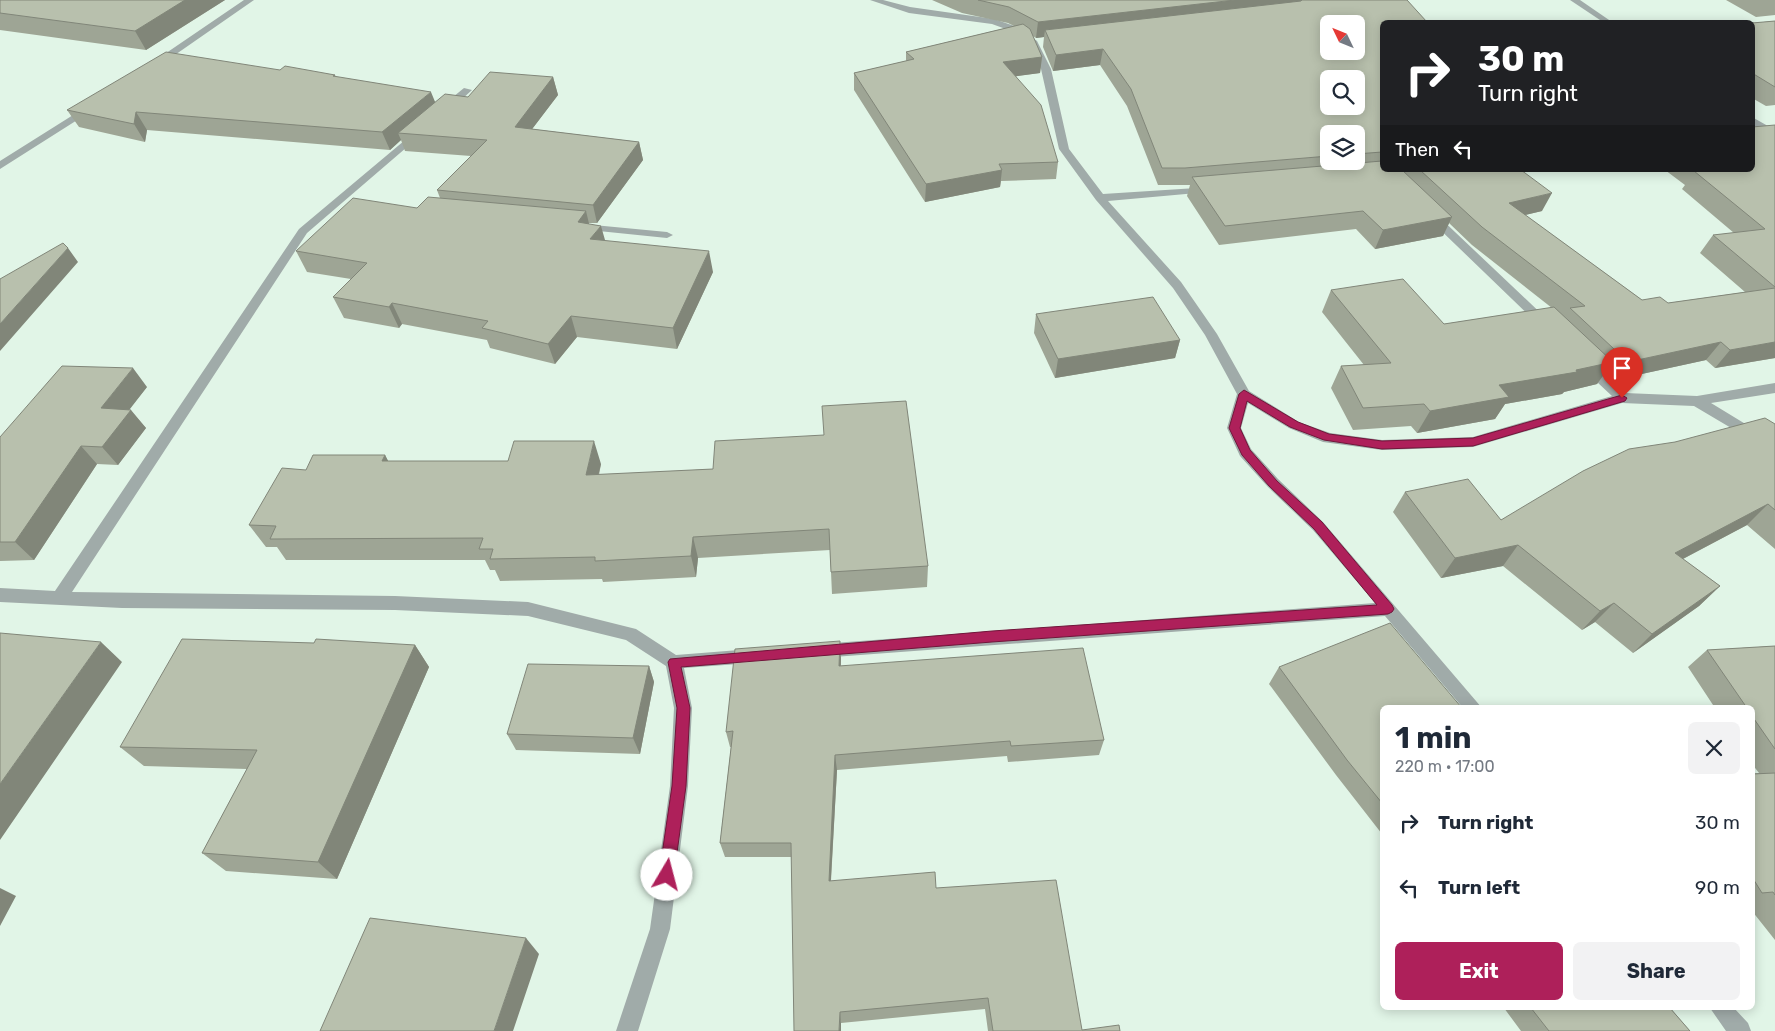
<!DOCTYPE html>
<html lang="en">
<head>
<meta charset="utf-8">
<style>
	:root { --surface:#fff; --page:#f2f2f3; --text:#1f2937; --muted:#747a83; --accent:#ae205a }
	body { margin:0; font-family:Rubik,sans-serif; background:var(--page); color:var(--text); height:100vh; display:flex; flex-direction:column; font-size:19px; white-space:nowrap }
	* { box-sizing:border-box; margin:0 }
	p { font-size:16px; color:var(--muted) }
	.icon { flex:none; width:28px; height:28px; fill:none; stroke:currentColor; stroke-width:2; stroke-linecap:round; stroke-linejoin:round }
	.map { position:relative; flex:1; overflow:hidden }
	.drawer { position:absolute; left:1380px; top:705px; width:375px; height:305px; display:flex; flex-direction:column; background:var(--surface); border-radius:8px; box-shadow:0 2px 12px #0003 }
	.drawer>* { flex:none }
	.hud { position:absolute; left:1380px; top:20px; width:375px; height:152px; border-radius:8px; box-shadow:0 2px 12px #0003; background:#202124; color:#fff; overflow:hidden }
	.needle { width:32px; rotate:313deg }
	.fabs { position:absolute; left:1320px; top:15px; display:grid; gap:10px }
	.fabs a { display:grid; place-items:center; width:45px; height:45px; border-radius:8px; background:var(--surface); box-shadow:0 2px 12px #0003; font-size:25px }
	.pin { position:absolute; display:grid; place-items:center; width:42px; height:42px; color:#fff; margin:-51px -21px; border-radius:50% 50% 50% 0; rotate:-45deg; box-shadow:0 0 5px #0007 }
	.pin .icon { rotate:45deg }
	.me { position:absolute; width:55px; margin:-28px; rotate:8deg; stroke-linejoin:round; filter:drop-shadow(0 0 4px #0008) }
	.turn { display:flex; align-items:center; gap:18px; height:105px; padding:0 15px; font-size:22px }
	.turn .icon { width:65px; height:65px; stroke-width:2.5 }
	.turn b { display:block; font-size:35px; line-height:42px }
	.then { display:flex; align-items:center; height:48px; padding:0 15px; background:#0003; gap:10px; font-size:19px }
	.round { display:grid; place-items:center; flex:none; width:52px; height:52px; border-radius:8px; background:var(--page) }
	.headline { display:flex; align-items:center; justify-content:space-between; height:85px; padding:0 15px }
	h1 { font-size:30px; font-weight:700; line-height:38px }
	.primary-button { display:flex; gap:10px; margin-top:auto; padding:10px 15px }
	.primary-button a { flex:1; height:58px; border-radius:8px; background:var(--accent); color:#fff; font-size:20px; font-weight:700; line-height:58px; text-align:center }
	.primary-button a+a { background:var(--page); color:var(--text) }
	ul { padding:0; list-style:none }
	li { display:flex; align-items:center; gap:15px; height:65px; padding:0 15px }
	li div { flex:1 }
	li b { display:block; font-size:19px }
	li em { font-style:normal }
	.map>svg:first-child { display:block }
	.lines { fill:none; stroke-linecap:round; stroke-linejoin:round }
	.minor { fill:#a0aba9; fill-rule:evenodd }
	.wall { fill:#9ea595; fill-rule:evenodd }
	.shaded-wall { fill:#818679 }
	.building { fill:#b8c0ad; stroke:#818679; fill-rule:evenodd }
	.route { fill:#ae205a; stroke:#71153a }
</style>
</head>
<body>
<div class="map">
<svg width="1775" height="1031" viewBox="0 0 1775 1031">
	<rect width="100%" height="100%" fill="#e1f5e7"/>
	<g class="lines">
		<!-- minor -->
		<path class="minor" d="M244,0H254L159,66H153V62Z
			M870,0H883L910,7L994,19L1020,28L1037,41L1051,69L1069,149L1103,194L1212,187V191L1208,192L1108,201L1181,282L1217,334L1249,391L1299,422L1330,433L1382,440L1473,437L1612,396L1582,368L1580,365L1587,361L1592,362L1625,393L1697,396L1775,383V393L1711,403L1775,442V454L1694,406L1622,403L1473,447L1382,450L1323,442L1289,428L1248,403L1241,428L1251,449L1278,479L1323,522L1482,708H1463L1385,616L820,658L814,656L812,651L814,646L820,644L1375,603L1313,530L1268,487L1240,456L1227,428L1237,394L1205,335L1173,288L1096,200L1059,149L1041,69L1030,44L1014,32L992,24L909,13Z
			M1570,0H1580L1612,22H1603Z
			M464,88L472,90L450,110H442V106Z
			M89,105L94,108L93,110L0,169V161Z
			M1752,117L1775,130V138L1752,125Z
			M417,130L421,131V135L307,233L72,592L395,596L528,602L636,629L676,655L752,649L758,651L760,656L758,661L752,663L684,668L692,708L688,786L670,929L638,1031H616L650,929L670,786L674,708L666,666L626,640L528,616L395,610L122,608L0,602V588L55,591L299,229Z
			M1432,213L1436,214L1550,322L1552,325L1550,328H1542L1428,218L1426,216Z
			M583,224L667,232L673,235L667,238L579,229L577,227Z
			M1710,1008H1734L1748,1023L1751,1031H1726Z"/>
	</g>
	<!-- wall -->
	<path class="wall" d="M0,0H225L146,50L0,30Z
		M932,0H1407L1382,22V170L1403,171V170H1521L1542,211L1525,215L1642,300L1668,303L1745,292L1700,253L1713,235L1734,233L1682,189L1685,185L1665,170H1752L1775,125V358L1715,368L1706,360L1614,380L1606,372L1597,384L1564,392L1562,394L1505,404L1495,419L1417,433L1411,426L1353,430L1331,388L1341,366L1364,365L1322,312L1331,290L1444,324L1552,308L1472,245L1449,223L1443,236L1375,249L1356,229L1219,245L1187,196L1190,185H1158L1127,106L1100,65L1053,71L1043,47L1044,37L1036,38L1033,36L1042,57L1040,73L1016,76L1058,162L1056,179L1001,181L1000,187L925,202L854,90V73L906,61V52L1014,26L1008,23L962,13ZM1329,134H1356V161H1329Z
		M1726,0H1775V15L1756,17Z
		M1775,21V105L1766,106L1752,98V23Z
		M280,70L335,75L336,77L435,102L468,97L553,77L558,95L532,129L639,142L643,160L597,223H589V224L605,241L713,272L677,349L577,337L555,364L490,348L487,340L402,324L399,328L344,318L333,297L351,279L307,272L296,251L417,208L440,198L437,190L471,156L405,151L401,140L390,150L147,130L145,142L79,127L67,110Z
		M1036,314L1180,340L1175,358L1055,378L1034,333Z
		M147,387L129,409L146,428L118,465L97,464L34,560L0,561V437Z
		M1775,424V549L1747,525L1683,559L1720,586L1699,606L1633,653L1595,622L1582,630L1503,566L1441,578L1393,512L1405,492L1501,520L1675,442Z
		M385,455L388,461L601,464L599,475L713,469L928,566L927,587L832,594L830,550L698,558L696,577L603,582L602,579L500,581L495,570H490L485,560H286L277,547H266L249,525L306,470Z
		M415,645L429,667L337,879L226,871L202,853L247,769L144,766L120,747Z
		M1775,646V940L1752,911V774L1759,773L1752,764V708H1715L1688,667L1707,650Z
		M841,658V666L1104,740L1099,755L1008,762L1007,756L837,770L831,881L936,888L1082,1030L1120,1031H988L985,1009L841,1023L791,857H725L720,843L731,747H730L726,732Z
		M649,666L654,682L640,754L516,750L507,734Z
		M1279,667L1382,708V834L1336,775L1269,684Z
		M1504,1008H1670L1690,1031H1521Z"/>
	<!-- shaded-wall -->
	<path class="shaded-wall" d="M185,0H225L146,50L135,31Z
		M1235,0H1301L1299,8L1045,30L1044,37L1036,38L1038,22Z
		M1103,49L1100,65L1053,71L1056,55Z
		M1042,57L1040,73L1002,78L1003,62Z
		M553,77L558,95L520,145L515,127Z
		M431,92L438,109L398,133L401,140L390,150L382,132Z
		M136,112L147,130L145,142L134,124Z
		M639,142L643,160L597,223L593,205Z
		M1002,170L1000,187L925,202L926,184Z
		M1552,193L1542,211L1499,221L1509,203Z
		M586,211L591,232L578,222Z
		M1452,217L1443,236L1375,249L1383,230Z
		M601,226L607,247L590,239Z
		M68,248L78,262L0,351V324Z
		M709,251L713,272L677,349L673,328Z
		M392,303L402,324L399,328L389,307Z
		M571,316L577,337L555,364L548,344Z
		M1180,340L1175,358L1055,378L1058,359Z
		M1721,342L1706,360L1614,380L1628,362Z
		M1775,342V358L1715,368L1730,350Z
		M1613,362L1597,384L1564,392L1562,394L1505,404L1495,419L1417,433L1430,411L1499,385Z
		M133,368L147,387L116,427L101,408Z
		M131,410L146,428L118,465L102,447Z
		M594,441L601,464L593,497L586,475Z
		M81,446L97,464L34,560L15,542Z
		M385,455L397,478L382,461Z
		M1768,504L1747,525L1656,573L1675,553Z
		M693,537L698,558L696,577L691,556Z
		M1518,545L1503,566L1441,578L1455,558Z
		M1720,586L1699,606L1633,653L1652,634Z
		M1614,603L1595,622L1582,630L1600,611Z
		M840,641L841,658L840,683L839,666Z
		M101,642L122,662L0,840V784Z
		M415,645L429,667L337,879L318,862Z
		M649,666L654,682L640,754L633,738Z
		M835,755L837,770L830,894L829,881Z
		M0,888L16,896L0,926Z
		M526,938L539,954L513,1031H494Z
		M840,1012L841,1023V1031H839Z"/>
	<!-- building -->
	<path class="building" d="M0,0H185L135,31L0,13Z
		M978,0H1235L1038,22L1009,7Z
		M1302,0H1407L1427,22H1382V152L1356,154V134H1329V156L1185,168H1162L1131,89L1103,49L1056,55L1045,30L1301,1ZM1329,24H1356V51H1329ZM1329,79H1356V106H1329Z
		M1775,21V87L1752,73V23Z
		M1023,24L1030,29L1042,57L1003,62L1041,105L1058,162L999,164L1002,170L926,184L854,73L914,59L906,52Z
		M166,52L280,70L285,66L335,75L333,76L431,92L382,132L136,112L134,124L67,110Z
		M490,72L553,77L515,127L639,142L593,205L437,190L487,140L398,133L445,94L468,97Z
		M1775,125V287L1713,235L1765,229L1694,171V170H1752V127Z
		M1382,161V170H1402L1452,217L1383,230L1363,211L1225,226L1192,177Z
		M1420,170H1521L1552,193L1509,203L1642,300L1660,297L1668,303L1775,288V342L1730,350L1721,342L1628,362L1570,308L1585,306L1482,227Z
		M428,197L586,211L578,222L601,226L590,239L709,251L673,328L571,316L548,344L482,328L488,321L392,303L389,307L333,297L367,263L296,251L353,198L417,208Z
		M63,243L68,248L0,324V279Z
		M1403,279L1444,324L1554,307L1613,362L1576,370L1577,372L1499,385L1509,397L1430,411L1424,404L1363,408L1341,366L1391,363L1331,290Z
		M1153,297L1180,340L1058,359L1036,314Z
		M62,366L133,368L101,408L131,410L102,447L81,446L15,542H0V437Z
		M906,401L928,566L831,572L829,529L693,537L691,556L595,561V557L490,559L493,549H479L483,538L270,539L276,526L249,525L282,468L306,470L313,455H385L382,461H508L514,441H594L586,475L713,469L715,441L824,435L822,406Z
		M1765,418L1775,424V510L1768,504L1675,553L1720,586L1652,634L1614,603L1600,611L1518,545L1455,558L1405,492L1468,479L1501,520L1583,471L1629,449L1675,442Z
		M1390,623L1462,708H1382V803L1347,760L1279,667Z
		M0,633L101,642L0,784Z
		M182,639L314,643L316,639L415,645L318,862L202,853L257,750L120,747Z
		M840,641L839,666L1083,648L1104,740L1011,746L1010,741L835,755L829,881L935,872L936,888L1056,880L1082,1030L1119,1025L1120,1031H993L988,998L840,1012L839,1031H794L791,843H720L733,731L726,732L735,649Z
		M1775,646V749L1752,716V708H1747L1707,650Z
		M528,664L649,666L633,738L507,734Z
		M1775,773V895L1773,892L1762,893L1752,877V774Z
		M370,918L526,938L494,1031H320Z
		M1531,1008H1670L1690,1031H1549Z"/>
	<!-- route -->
	<path class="route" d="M1244,390L1298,422L1329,434L1382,441L1473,438L1622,395L1627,398L1625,401L1473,446L1382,449L1324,440L1290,427L1247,401L1240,428L1250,450L1277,481L1322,522L1392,605L1394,609L1392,612L1388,614L992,642L681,667L690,708L686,786L674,875L672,880L667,882L662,880L659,875L672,786L677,708L668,662L670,659L992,631L1377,605L1314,529L1269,486L1242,455L1229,428L1239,394Z"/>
</svg>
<div class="fabs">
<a><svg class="needle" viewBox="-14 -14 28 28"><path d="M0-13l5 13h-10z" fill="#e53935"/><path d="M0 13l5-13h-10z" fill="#747a83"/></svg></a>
<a><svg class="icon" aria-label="search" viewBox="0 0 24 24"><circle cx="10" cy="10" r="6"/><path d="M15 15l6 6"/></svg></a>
<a><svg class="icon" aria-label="layers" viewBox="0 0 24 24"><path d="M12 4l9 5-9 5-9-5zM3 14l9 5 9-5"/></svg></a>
</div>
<div class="pin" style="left:1622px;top:398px;background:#d93025"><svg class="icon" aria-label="arrive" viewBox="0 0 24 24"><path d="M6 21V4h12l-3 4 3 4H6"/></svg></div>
<svg class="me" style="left:667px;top:875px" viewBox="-20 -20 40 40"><circle r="19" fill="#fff"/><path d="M0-13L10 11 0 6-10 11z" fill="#ae205a"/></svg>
<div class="hud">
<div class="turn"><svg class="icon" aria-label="right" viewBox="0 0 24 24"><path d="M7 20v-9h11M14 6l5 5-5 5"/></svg><div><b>30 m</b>Turn right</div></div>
<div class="then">Then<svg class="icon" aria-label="left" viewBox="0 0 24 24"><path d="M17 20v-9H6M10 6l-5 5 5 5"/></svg></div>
</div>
<section class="drawer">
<div class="headline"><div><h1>1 min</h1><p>220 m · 17:00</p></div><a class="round"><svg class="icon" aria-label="close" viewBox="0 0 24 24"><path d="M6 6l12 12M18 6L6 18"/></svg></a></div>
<ul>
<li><svg class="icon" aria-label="right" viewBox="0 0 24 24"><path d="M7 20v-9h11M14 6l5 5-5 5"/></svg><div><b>Turn right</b></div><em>30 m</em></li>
<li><svg class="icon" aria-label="left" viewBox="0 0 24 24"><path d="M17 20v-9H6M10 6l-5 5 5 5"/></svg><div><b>Turn left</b></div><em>90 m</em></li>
</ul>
<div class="primary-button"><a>Exit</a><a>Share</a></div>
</section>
</div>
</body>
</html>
